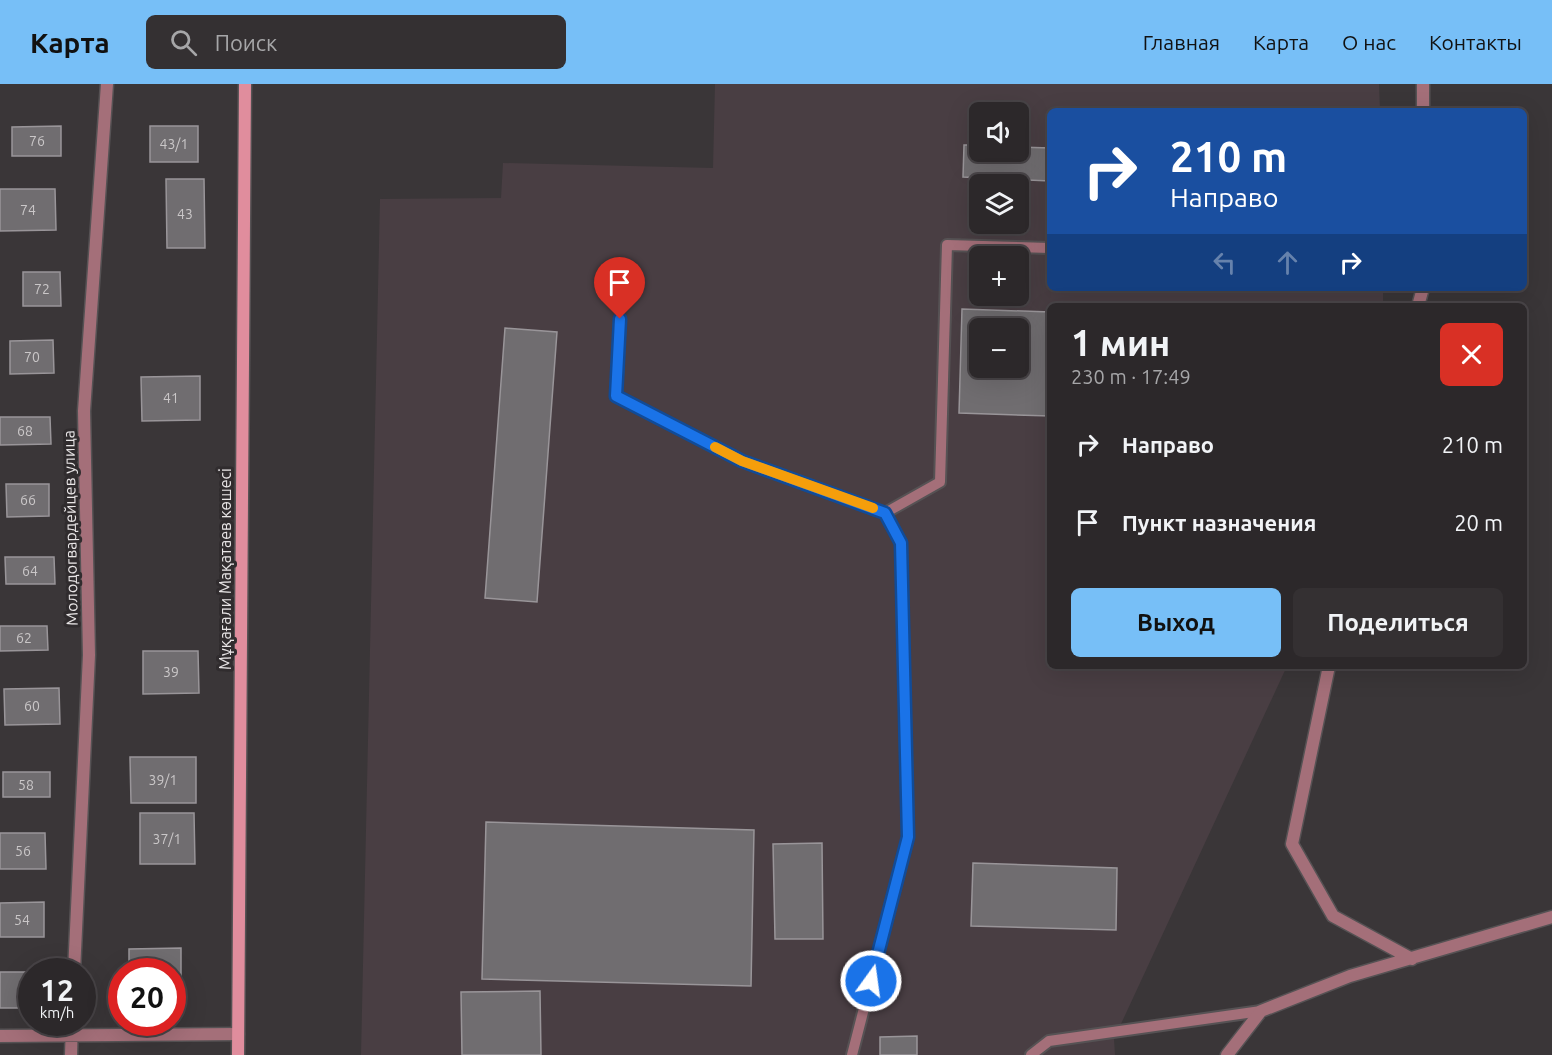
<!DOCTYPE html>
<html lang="ru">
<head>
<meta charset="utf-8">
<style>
	:root { --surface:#2c282a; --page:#343032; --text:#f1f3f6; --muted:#a6a6a8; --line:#484447; --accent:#77bff7 }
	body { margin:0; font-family:Ubuntu,sans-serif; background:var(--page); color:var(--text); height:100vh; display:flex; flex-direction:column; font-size:22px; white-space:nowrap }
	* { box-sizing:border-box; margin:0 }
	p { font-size:20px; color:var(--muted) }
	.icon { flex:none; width:33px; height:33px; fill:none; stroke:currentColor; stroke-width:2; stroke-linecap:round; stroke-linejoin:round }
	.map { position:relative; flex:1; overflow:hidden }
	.side { position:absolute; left:1047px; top:219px; width:480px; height:366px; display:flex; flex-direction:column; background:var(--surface); border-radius:9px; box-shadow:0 6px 24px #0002,0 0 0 2px var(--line) }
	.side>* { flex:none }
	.guide { position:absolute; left:1047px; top:24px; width:480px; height:183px; border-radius:9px; box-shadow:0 6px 24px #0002,0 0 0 2px var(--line); background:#1a4fa0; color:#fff; overflow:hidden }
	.controls { position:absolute; left:969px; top:18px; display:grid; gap:12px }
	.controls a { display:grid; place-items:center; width:60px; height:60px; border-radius:9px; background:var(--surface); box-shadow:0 6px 24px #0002,0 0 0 2px var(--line); font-size:30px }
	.speed { position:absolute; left:18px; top:874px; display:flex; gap:12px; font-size:30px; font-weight:700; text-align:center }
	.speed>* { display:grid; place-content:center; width:78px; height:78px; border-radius:50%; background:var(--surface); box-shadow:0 6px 24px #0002,0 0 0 2px var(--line); line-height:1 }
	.speed small { font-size:15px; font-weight:400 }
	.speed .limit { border:9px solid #d22; background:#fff; color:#111 }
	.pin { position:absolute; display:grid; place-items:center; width:51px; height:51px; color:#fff; margin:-62px -26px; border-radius:50% 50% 50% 0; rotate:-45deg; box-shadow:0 0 6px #0007 }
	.pin .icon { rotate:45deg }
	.me { position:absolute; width:66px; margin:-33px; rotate:14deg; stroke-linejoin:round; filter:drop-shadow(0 0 4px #0008) }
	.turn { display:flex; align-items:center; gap:21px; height:126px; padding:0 24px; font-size:27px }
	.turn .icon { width:78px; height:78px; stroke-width:2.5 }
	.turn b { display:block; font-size:42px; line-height:51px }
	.lanes { display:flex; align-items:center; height:57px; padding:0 24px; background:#0003; justify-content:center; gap:30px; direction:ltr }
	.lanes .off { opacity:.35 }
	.round { display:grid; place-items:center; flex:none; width:63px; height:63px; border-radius:9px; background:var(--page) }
	.head { display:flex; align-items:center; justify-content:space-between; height:102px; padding:0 24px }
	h1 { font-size:36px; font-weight:600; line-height:45px }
	.cta { display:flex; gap:12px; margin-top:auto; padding:12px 24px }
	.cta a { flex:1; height:69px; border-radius:9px; background:var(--accent); color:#111; font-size:24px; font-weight:600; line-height:69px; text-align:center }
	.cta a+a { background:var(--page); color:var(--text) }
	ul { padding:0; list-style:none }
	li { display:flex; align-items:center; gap:18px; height:78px; padding:0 24px }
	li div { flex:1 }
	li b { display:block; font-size:22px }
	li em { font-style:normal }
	header { display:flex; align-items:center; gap:36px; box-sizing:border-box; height:84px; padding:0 30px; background:var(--accent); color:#111 }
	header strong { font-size:28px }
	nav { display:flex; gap:33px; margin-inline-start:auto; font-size:21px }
	.search { width:420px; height:54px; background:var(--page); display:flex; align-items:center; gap:15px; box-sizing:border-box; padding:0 21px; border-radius:9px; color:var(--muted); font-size:22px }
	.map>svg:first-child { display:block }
	.built { fill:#493e43; fill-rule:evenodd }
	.building { fill:#706d70; stroke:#999599; stroke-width:1.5; fill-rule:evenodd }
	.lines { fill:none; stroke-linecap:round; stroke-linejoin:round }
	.lane-casing { stroke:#565254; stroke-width:14 }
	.street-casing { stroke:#565254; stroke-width:15 }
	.secondary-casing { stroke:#565254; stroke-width:15 }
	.lane { stroke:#a46f79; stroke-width:10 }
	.street { stroke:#a46f79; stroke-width:12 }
	.secondary { stroke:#e08d9d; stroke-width:12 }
	.route-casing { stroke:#114b97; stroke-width:15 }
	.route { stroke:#1a73e8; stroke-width:10 }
	.slow { stroke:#f59e0b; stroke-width:10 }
	.labels { text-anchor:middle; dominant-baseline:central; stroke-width:6; stroke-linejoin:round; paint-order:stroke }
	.number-label { font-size:14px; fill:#cac7c8 }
	.street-label { font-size:16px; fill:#e8e5e6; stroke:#302c2e }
</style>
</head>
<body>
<header>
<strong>Карта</strong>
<div class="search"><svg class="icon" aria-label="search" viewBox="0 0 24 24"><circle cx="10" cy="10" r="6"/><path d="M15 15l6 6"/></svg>Поиск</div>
<nav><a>Главная</a><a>Карта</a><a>О нас</a><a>Контакты</a></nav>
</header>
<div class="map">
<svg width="1552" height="971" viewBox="0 0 1552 971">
	<rect width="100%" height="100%" fill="#3a3638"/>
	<!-- built -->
	<path class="built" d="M715,0H1379L1380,27H1050V204H1383V222H1050V582H1287L1114,955L1115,971H361L380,115L501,114L503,79L713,84ZM980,28H1018V68H980ZM980,100H1018V140H980ZM980,172H1018V212H980ZM980,244H1018V284H980Z"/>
	<!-- building -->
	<path class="building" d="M61,42V72H12V43Z
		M150,42H198V78H150Z
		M964,61H980V68H1018V63L1050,64V97L963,93Z
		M166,95H204L205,164H167Z
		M0,105H55L56,146L0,147Z
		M23,188H60L61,222H23Z
		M962,225L1050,228V332L959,329ZM980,244H1018V284H980Z
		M505,244L557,248L537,518L485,514Z
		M53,256L54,289L10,290V257Z
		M200,292V336L142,337L141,293Z
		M0,333H50L51,360L0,361Z
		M6,400H49V432L7,433Z
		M5,473H54L55,500H6Z
		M0,542H47L48,566L0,567Z
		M143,567H198L199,609L143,610Z
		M59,604L60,640L5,641L4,605Z
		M130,673H196V719H131Z
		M3,688H50V713H3Z
		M140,729H194L195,780H140Z
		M486,738L754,746L751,902L482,895Z
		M0,749H45L46,785H0Z
		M822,759L823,855H775L773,760Z
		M973,779L1117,784L1116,846L971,842Z
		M44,818V853H0V819Z
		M181,864V919H172V888H129V865Z
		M0,888H39H32V924H0Z
		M540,907L541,971H462L461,908Z
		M917,952V971H880V953Z"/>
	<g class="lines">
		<!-- lane casing -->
		<g class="lane-casing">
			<path id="lane" d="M620,235L616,312L742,377L885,429L901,459L908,753L852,971
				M885,429L940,398L947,161L1050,164
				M1031,971L1049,957L1261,927"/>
		</g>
		<!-- street casing -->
		<g class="street-casing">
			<path id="street" d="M1423,0V27
				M1418,222L1423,204
				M1329,582L1292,760L1333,832L1412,875
				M74,888L89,571L84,327L107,0
				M0,952L238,950
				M71,971L72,939
				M1227,971L1261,927L1350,892L1552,833"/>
		</g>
		<!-- secondary casing -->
		<g class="secondary-casing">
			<path id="secondary" d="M238,971L245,0"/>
		</g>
		<!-- lane -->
		<use href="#lane" class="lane"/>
		<!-- street -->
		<use href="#street" class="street"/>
		<!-- secondary -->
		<use href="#secondary" class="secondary"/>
	</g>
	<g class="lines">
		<!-- route casing -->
		<g class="route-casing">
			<path id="route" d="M620,235L616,312L742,377L885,429L901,459L908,753L871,897"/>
		</g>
		<!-- route -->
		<use href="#route" class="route"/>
		<!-- slow -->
		<path class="slow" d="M715,363L742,377L873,424"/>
	</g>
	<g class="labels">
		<!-- number labels -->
		<g class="number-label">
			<text x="37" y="57">76</text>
			<text x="174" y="60">43/1</text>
			<text x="28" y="126">74</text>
			<text x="185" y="130">43</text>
			<text x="42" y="205">72</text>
			<text x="32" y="273">70</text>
			<text x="171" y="314">41</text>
			<text x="25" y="347">68</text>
			<text x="28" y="416">66</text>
			<text x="30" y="487">64</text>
			<text x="24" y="554">62</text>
			<text x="171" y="588">39</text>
			<text x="32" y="622">60</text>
			<text x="163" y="696">39/1</text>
			<text x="26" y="701">58</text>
			<text x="167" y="755">37/1</text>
			<text x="23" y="767">56</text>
			<text x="22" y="836">54</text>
		</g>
		<!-- street labels -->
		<g class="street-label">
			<text transform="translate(70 444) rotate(-91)">Молодогвардейцев улица</text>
			<text transform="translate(225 485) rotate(-90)">Мұқағали Мақатаев көшесі</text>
		</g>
	</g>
</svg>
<div class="controls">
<a><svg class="icon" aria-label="sound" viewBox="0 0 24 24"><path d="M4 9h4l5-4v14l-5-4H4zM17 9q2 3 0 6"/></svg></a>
<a><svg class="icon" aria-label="layers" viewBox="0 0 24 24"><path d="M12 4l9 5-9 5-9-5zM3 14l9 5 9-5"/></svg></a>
<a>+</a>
<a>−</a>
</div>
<div class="speed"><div>12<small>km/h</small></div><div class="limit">20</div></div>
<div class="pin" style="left:620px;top:235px;background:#d93025"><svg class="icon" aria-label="arrive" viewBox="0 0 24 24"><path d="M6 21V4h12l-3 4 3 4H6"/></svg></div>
<svg class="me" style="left:871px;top:897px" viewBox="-20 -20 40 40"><circle r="17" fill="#1a73e8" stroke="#fff" stroke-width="3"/><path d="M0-11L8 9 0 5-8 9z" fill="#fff"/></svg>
<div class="guide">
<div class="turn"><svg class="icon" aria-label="right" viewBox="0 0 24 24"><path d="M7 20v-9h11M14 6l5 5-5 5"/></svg><div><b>210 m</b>Направо</div></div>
<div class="lanes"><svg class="icon off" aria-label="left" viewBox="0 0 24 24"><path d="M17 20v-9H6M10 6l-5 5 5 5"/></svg><svg class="icon off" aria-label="ahead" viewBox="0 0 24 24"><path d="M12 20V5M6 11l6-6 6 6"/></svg><svg class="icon" aria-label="right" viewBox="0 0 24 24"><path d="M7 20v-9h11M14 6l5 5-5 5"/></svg></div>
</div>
<section class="side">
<div class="head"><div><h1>1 мин</h1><p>230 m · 17:49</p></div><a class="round" style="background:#d93025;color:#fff"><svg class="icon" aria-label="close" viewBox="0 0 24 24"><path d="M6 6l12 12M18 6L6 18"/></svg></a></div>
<ul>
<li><svg class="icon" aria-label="right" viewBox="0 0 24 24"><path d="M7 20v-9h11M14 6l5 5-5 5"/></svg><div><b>Направо</b></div><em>210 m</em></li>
<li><svg class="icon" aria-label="arrive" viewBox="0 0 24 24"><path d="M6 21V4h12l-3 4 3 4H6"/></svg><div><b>Пункт назначения</b></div><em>20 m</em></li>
</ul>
<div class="cta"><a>Выход</a><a>Поделиться</a></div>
</section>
</div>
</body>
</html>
